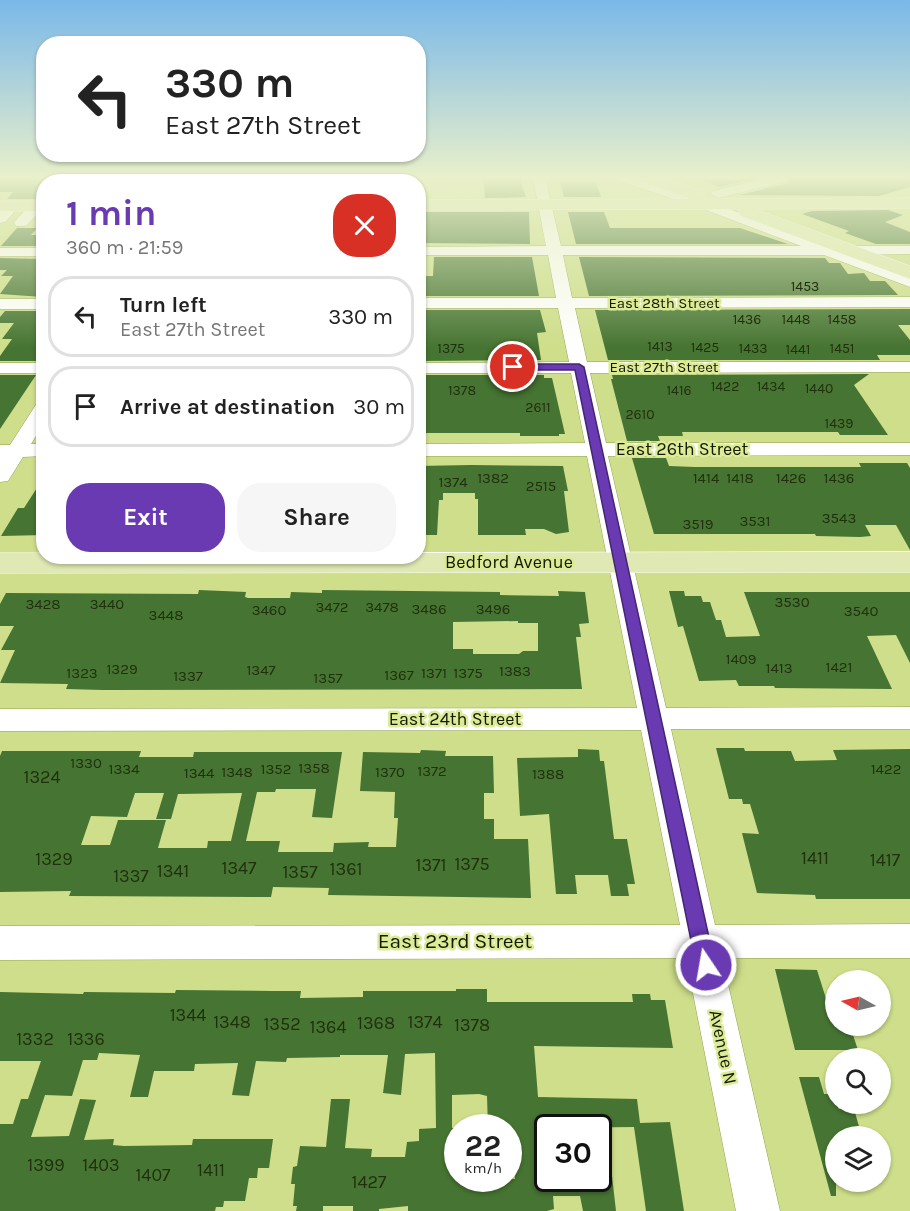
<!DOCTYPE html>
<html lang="en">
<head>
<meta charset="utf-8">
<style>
	:root { --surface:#fff; --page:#f6f6f6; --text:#222; --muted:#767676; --line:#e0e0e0; --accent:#693ab2 }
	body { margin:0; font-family:Karla,sans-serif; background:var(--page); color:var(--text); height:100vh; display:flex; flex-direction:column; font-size:22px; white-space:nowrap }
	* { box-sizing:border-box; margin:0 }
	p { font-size:20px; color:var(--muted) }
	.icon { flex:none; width:33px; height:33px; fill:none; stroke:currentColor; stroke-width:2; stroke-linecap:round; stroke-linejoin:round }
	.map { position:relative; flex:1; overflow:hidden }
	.panel { position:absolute; left:36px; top:174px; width:390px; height:390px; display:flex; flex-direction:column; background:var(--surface); border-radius:24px; box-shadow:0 2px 4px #0004 }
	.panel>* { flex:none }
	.top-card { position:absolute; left:36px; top:36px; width:390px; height:126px; border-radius:24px; box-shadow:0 2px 4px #0004; background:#fff; color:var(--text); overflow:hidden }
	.needle { width:39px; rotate:278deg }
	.tools { position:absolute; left:825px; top:970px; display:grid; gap:12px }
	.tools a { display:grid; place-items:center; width:66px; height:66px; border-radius:50%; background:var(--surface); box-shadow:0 2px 4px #0004; font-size:30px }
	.speed { position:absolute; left:444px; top:1114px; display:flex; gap:12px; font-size:30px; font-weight:700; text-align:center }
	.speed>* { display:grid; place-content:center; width:78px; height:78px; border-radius:50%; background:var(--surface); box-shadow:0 2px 4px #0004; line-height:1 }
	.speed small { font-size:15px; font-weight:400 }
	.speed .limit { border:3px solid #111; border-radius:9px; background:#fff; color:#111 }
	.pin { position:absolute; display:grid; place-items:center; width:51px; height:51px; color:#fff; margin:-26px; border:3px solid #fff; border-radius:50%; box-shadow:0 2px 6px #0007 }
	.me { position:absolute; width:66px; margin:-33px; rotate:348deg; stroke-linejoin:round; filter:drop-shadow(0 0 4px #0008) }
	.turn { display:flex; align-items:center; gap:21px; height:126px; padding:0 30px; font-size:27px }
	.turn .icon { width:78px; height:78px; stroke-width:2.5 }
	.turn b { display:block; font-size:42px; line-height:51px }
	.round { display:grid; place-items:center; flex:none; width:63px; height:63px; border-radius:24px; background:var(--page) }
	.overview { display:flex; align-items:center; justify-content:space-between; height:102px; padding:0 30px }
	h1 { font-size:36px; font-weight:700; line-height:45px; color:var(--accent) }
	.button { display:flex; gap:12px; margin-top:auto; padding:12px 30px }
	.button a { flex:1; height:69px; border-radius:24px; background:var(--accent); color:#fff; font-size:24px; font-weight:700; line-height:69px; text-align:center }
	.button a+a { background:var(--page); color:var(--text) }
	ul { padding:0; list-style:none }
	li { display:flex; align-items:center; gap:18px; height:81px; margin:0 12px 9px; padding:0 18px; border:3px solid var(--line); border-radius:24px }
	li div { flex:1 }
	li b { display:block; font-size:22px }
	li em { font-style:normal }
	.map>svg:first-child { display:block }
	.building { fill:#467432; fill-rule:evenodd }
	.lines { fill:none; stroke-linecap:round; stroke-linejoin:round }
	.minor-casing { stroke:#94a250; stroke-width:1 }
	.major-casing { stroke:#fff; stroke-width:1 }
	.minor { fill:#fff; fill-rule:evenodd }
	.major { fill:#e0e9b4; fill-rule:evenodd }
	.route { fill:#693ab2; stroke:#442674; stroke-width:1.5 }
	.labels { text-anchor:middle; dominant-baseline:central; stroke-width:5; stroke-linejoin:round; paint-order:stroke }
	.far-number-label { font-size:14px; fill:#21300c }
	.far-street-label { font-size:15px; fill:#151900; stroke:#dbeb97 }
	.number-label { font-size:15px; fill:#21300c }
	.street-label { font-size:18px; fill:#151900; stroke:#dbeb97 }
	.near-number-label { font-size:18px; fill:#21300c }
	.near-street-label { font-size:21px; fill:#151900; stroke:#dbeb97 }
</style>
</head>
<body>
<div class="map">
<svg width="910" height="1211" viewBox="0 0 910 1211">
	<rect width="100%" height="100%" fill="#cede8a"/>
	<!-- building -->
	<path class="building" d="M0,178H44V199H7L13,192H0Z
		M483,178H519L526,197L485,198Z
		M698,178H757L719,187Z
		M791,178H910V187L879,196L739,195L788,183Z
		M560,182H596L601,197H564Z
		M888,210L903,215L885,222L910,232V244H876L845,233L849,231L802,214L812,211Z
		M418,212H529L530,244L418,243Z
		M568,212H604L610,228H740L788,244H576Z
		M17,228H37L31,235H44V240L39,246H1Z
		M434,257H532L539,296H421L422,276H433Z
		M579,257L825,258L829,263H840L848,274L864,273L870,281H885L898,295L589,296Z
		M0,258L44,259L43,297L0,294L13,276H1L7,270H0Z
		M910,309V325H898L910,340V355H877L880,360H608L595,310Z
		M421,310H540L546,332L537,333L541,360L418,361V319Z
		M5,311H42L36,319H44V361H0V356L12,339H2L14,323H0V317Z
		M869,374L854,385L888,435H840L838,432H682L683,436H658L660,441H627L611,379H613L612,375Z
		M0,375H36L0,429Z
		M418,375H544V378H552L565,434H559V436H520V433H418Z
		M632,458H666L669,466L695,467H861L859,463H907L910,468V550L896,525H865L871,536L860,537L816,536L815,534H654Z
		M471,465L563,466L568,491H564L569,532L556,534L544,529H525L526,535H478V499H475V493H443V500H439L437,535H421L422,508H418V466Z
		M44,477V535L1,536L18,508H24Z
		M199,590L246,592L245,597L248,598H290L291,592L322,593V590L500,592V595L559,596L558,591L585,592L589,623L579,624L581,637H576L582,689L103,690L66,689L68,684L0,683L15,650H1L14,626H0V604L6,593L198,594ZM518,621V623H538V651H523L519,654H473V649H453V622Z
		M669,591H684L685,596H701L703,602H710L716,620H721L726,637L760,636L744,592H910V663L896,635L867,636L892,689L775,688L774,686H739L736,680L699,681L683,626L678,627Z
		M716,748H744L745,751H791L795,761L837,760L833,750L910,749V899H816L815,895L757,893L742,833L759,834L750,804H743L742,799H729Z
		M578,749L599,750L600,761H604L614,839H627L635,884H627L629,896H611L608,875H575L577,894H556L549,814L520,816L517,758L578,757Z
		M421,750L446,751L445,756H493L494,793H484V819H494V839H528L531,898L328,895L329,888L273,887L271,897L69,896L71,891L0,892V756L2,751H141L139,757H193L194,752H342L332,818L312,817L316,789H276L275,792H257L246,841H280L278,852H333L334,843L369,842L368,847H396L398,818H394L395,792L360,791L363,752L420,753ZM135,793H164L156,819H171L178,794L242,793L231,841H208L207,848H158L166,820H118L110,845H81L91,816L127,817Z
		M775,969L817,970L829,1008H836V1026H850L858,1050H795Z
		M456,989H487V1002H633L632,994H650L651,1000H665L673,1048L534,1046L538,1097L637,1099L640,1123L670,1122L684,1211H646L634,1127L548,1128V1179H598V1141H608L616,1211H583L580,1196H553L554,1209L547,1211H408V1206L379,1209V1211H353V1206H323V1211H296L297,1206H293L295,1184H291L293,1167L297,1166L300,1146L326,1147L331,1099H350L345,1148L372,1149L371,1157H405L407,1142L419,1141V1129L436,1128L435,1053L405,1054L401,1095L383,1093L388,1055H340V1057L287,1058L286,1062L256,1061L249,1096L232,1095L238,1063L195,1064L194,1071H154L148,1097H130L140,1055L99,1053L97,1060H83L72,1096L45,1095L31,1137L69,1136L80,1099L96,1100L84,1140L114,1139L113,1145L124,1146L192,1145L193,1139H273L269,1168H258L257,1178H249L245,1201H224L223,1207H216L215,1211H0V1124H13L21,1099H28L41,1061H0V992L83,994L84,992L175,993L176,990L272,991H301L300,998L363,997V991H456ZM479,1094L487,1096L488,1128H513L515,1179H458V1128H452V1095Z
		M799,1077H819L824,1094H835L836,1104L839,1109H854L862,1137H836V1196H831Z"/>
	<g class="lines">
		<!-- minor casing -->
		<g class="minor-casing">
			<path id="minor" d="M182,178H194L193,182H180Z
				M533,178H545L561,246H801L698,207L619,181L617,178H636L708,201L827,246H910V254L851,255L910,277V287L824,255H563L572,298L910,297V307L575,308L587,362H910V372L590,373L606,443H910V455L608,456L666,708L910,707V729H671L715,925L910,924V958H722L780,1211H736L686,958L0,960V926L680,925L641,730L0,731V709L637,708L587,456H418V444L585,443L571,373H418V363L569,362L558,308H418V298H556L548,255H418V247L546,246Z
				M767,178H789L787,181L718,198L711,194L713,191Z
				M13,202L20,206L5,222L0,223V211Z
				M37,202L42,203V209L26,226H16L14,223L16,220L32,203Z
				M0,248H44V256H0Z
				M0,299H44V309H0Z
				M0,363H44V373H0Z
				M44,401V423L31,444H44V456L23,457L8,481L0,482V445H10L37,403Z"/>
		</g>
		<!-- major casing -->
		<g class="major-casing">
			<path id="major" d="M638,178H662L704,191L706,195L704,199L910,198V208L755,209L910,266V279L741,216L738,212L740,209L418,210V200L692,199L640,181Z
				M0,201H44V211H0Z
				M910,552V572L0,573V553H44V556H418V553Z"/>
		</g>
		<!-- minor -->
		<use href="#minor" class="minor"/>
		<!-- major -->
		<use href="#major" class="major"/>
	</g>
	<!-- sky -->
	<linearGradient id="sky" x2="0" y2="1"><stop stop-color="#7ab8e9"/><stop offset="0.51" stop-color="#e9f0ca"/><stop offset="1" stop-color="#e9f0ca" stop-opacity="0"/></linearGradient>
	<rect width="910" height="348" fill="url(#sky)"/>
	<!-- route -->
	<path class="route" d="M579,364L584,367L715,965L713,972L706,975L699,972L696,965L575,370H513L508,367L513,364Z"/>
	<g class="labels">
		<!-- far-number labels -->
		<g class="far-number-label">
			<text x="805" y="286">1453</text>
			<text x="747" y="319">1436</text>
			<text x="796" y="319">1448</text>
			<text x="842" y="319">1458</text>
			<text x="660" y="346">1413</text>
			<text x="705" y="347">1425</text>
			<text x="451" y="348">1375</text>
			<text x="753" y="348">1433</text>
			<text x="842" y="348">1451</text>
			<text x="798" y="349">1441</text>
			<text x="725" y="386">1422</text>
			<text x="771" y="386">1434</text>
			<text x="819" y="388">1440</text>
			<text x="462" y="390">1378</text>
			<text x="679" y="390">1416</text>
			<text x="538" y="407">2611</text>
			<text x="640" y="414">2610</text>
			<text x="839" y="423">1439</text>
		</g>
		<!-- far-street labels -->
		<g class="far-street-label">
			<text x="664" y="303">East 28th Street</text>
			<text x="664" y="367">East 27th Street</text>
		</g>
		<!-- number labels -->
		<g class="number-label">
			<text x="493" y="478">1382</text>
			<text x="706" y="478">1414</text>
			<text x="740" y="478">1418</text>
			<text x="791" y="478">1426</text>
			<text x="839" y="478">1436</text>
			<text x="453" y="482">1374</text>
			<text x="541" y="486">2515</text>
			<text x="839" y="518">3543</text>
			<text x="755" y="521">3531</text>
			<text x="698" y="524">3519</text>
			<text x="792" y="602">3530</text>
			<text x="43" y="604">3428</text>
			<text x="107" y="604">3440</text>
			<text x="332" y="607">3472</text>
			<text x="382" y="607">3478</text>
			<text x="429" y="609">3486</text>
			<text x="493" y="609">3496</text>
			<text x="269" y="610">3460</text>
			<text x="861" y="611">3540</text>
			<text x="166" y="615">3448</text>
			<text x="741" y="659">1409</text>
			<text x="839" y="667">1421</text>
			<text x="779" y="668">1413</text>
			<text x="122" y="669">1329</text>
			<text x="261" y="670">1347</text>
			<text x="515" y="671">1383</text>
			<text x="82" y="673">1323</text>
			<text x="434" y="673">1371</text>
			<text x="468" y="673">1375</text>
			<text x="399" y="675">1367</text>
			<text x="188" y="676">1337</text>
			<text x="328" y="678">1357</text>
			<text x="86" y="763">1330</text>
			<text x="314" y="768">1358</text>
			<text x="124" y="769">1334</text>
			<text x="276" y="769">1352</text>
			<text x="886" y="769">1422</text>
			<text x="432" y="771">1372</text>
			<text x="237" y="772">1348</text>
			<text x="390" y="772">1370</text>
			<text x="199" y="773">1344</text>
			<text x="548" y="774">1388</text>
		</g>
		<!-- street labels -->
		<g class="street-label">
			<text x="682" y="449">East 26th Street</text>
			<text x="509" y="562">Bedford Avenue</text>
			<text x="455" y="719">East 24th Street</text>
			<text transform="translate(723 1047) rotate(78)">Avenue N</text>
		</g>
		<!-- near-number labels -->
		<g class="near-number-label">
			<text x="42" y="777">1324</text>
			<text x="815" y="858">1411</text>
			<text x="54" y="859">1329</text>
			<text x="885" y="860">1417</text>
			<text x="472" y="864">1375</text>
			<text x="431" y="865">1371</text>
			<text x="239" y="868">1347</text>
			<text x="346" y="869">1361</text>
			<text x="173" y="871">1341</text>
			<text x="300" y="872">1357</text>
			<text x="131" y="876">1337</text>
			<text x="188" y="1015">1344</text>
			<text x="232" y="1022">1348</text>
			<text x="425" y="1022">1374</text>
			<text x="376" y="1023">1368</text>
			<text x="282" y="1024">1352</text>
			<text x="472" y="1025">1378</text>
			<text x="328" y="1027">1364</text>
			<text x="35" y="1039">1332</text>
			<text x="86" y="1039">1336</text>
			<text x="46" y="1165">1399</text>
			<text x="101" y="1165">1403</text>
			<text x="211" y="1170">1411</text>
			<text x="153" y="1175">1407</text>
			<text x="369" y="1182">1427</text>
		</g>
		<!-- near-street labels -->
		<g class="near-street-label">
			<text x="455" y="941">East 23rd Street</text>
		</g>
	</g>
</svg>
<div class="tools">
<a><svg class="needle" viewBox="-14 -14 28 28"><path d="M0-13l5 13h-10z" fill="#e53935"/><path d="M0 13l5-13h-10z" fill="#767676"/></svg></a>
<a><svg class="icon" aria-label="search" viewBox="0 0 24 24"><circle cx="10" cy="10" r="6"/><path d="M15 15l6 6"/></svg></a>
<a><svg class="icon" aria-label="layers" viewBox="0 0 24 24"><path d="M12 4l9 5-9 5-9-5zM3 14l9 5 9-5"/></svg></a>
</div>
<div class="speed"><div>22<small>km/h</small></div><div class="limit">30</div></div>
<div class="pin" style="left:513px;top:367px;background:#d93025"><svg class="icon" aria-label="arrive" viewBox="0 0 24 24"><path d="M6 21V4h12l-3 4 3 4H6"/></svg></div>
<svg class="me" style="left:706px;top:965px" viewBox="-20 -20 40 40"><circle r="17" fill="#693ab2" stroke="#fff" stroke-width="3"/><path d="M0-11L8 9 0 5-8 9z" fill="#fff"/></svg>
<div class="top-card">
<div class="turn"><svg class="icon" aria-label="left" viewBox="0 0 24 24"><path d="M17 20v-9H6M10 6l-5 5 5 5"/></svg><div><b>330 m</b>East 27th Street</div></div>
</div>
<section class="panel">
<div class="overview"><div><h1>1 min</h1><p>360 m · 21:59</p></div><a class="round" style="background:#d93025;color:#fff"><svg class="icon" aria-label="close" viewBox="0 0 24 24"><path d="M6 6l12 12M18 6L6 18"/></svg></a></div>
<ul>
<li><svg class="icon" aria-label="left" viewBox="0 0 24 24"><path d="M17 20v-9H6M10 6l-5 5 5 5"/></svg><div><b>Turn left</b><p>East 27th Street</p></div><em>330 m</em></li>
<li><svg class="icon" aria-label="arrive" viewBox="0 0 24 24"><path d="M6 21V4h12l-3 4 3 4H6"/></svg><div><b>Arrive at destination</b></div><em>30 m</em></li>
</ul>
<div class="button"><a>Exit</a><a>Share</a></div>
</section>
</div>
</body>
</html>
